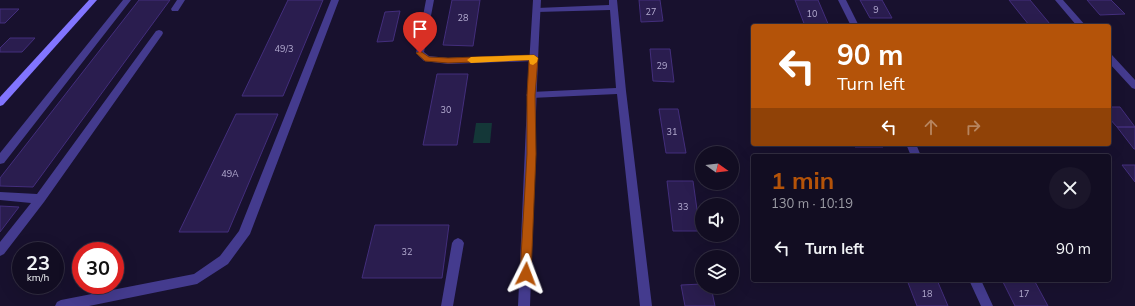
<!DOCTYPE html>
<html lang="en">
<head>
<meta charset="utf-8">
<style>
	:root { --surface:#120d22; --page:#1b162a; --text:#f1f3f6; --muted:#9c9ca5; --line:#312d40; --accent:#b45309 }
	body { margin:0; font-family:Mulish,sans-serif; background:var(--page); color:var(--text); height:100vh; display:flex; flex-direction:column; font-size:15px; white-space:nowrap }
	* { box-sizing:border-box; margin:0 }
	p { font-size:13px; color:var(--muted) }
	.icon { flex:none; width:22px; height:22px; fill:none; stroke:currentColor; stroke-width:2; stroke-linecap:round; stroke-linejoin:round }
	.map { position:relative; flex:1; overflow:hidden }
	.drawer { position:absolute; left:751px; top:154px; width:360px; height:128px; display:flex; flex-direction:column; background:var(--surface); border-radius:4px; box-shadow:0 4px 16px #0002,0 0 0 1px var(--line) }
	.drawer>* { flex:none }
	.hud { position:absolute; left:751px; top:24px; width:360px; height:122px; border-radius:4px; box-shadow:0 4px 16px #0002,0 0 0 1px var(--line); background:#b45309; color:#fff; overflow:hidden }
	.needle { width:26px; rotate:104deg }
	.fabs { position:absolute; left:695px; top:146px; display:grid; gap:8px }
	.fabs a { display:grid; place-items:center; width:44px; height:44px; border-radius:50%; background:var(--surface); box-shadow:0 4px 16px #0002,0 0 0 1px var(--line); font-size:20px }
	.speed { position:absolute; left:12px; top:242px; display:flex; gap:8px; font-size:20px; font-weight:700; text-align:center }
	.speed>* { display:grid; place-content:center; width:52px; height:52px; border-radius:50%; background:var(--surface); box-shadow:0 4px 16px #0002,0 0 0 1px var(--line); line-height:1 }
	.speed small { font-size:10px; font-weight:400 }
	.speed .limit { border:6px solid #d22; background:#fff; color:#111 }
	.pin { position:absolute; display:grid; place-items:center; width:34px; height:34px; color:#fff; margin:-41px -17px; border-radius:50% 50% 50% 0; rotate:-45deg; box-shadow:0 0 4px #0007 }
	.pin .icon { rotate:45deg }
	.me { position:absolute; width:44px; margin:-22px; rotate:3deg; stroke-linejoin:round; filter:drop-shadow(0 0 3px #0008) }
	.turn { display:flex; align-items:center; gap:14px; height:84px; padding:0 20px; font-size:18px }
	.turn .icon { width:52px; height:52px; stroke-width:2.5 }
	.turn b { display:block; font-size:28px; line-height:34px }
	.lanes { display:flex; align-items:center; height:38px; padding:0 20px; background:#0003; justify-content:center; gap:20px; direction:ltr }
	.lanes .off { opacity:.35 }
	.round { display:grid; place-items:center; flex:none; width:42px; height:42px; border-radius:21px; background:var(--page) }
	.headline { display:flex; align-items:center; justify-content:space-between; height:68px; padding:0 20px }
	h1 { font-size:24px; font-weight:700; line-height:30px; color:var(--accent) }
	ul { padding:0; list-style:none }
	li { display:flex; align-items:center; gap:12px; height:52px; padding:0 20px }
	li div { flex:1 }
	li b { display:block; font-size:15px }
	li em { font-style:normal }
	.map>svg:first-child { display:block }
	.green { fill:#143738 }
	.building { fill:#2a1d4f; stroke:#432e7c }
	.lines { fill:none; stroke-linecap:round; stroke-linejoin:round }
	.service { fill:#443b8e; fill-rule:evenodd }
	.minor { fill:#443b8e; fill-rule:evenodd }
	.secondary { fill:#8275ff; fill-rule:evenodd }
	.route { fill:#b45309; stroke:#753606 }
	.slow { fill:#f59e0b }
	.labels { text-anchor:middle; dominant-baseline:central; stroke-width:4; stroke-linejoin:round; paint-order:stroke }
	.number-label { font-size:9px; fill:#b6aed3 }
</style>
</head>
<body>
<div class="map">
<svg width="1135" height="306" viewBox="0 0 1135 306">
	<rect width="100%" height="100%" fill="#18112e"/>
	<!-- green -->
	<path class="green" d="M476,123H492L490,143H473Z"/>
	<!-- building -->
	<path class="building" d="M139,0H170L33,187L0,186V178Z
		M288,0H323L283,96H242Z
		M452,0H480L473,46L443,45Z
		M639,0H660L663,21L641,22Z
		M795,0H818L829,26H805Z
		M860,0H882L892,18H870Z
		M1009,0H1030L1050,24L1029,25Z
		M1087,0H1111L1125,14L1100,15Z
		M0,9H19L5,23H0Z
		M400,11L393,41L377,42L385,12Z
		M10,38H35L22,52H0V48Z
		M650,49H670L674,82L653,81Z
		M437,74H468L457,145H423Z
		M1109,107H1120L1135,127H1117L1109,118Z
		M659,109H678L686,153H666Z
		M236,114H278L228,232H179Z
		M1117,127H1135V149H1134Z
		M854,144H882L883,147H855Z
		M1122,165H1135V182Z
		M667,181H693L700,231H673Z
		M0,206L19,207L0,232Z
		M375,225H449L442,278H362Z
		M907,280H937L948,306H917Z
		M1002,280H1034L1048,306H1015Z
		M702,284V287H711L715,306H685L681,285Z"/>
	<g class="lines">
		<!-- service -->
		<path class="service" d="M123,0H131L4,163L0,164V153Z
			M177,0H185L178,11H172L171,9Z
			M331,0H339L250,234L228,264L197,284L89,306H55L57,302L61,300L194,274L220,256L239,231Z
			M426,0H434L424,52L429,56L448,58L534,55L538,58L534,61L448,64L424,61L416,53Z
			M609,0H617L626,91L652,306H640L617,94L531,98L526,95L531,92L616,88L610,10L537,12L533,10L537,8L609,5Z
			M159,30L162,31L163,33L162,35L44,202L4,254L0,256V242L31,203L0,200V192L37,194L156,31Z
			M458,238L462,240L464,243L453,306H441L452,243L454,240Z"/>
		<!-- minor -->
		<path class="minor" d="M533,0H541C535,102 534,204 530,306H518C523,204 526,102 533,0Z
			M838,0H846L859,26H851Z
			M1055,0H1063L1086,26H1077Z
			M1109,54L1112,55L1135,80V89L1132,88L1109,63Z
			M906,144H916L921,156H911Z
			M969,280H981L993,306H981Z"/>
		<!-- secondary -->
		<path class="secondary" d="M89,0H97L3,105L0,106V97Z"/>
	</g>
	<!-- route -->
	<path class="route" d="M420,51L429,57L448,58L534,55L538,58L535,95L536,154L531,274L529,278L526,279L522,278L520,274L527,154V95L529,60L448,63L425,61L416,53Z"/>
	<!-- slow -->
	<path class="slow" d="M534,55L538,58L537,62L533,65L530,64L529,60L471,63L467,60L471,57Z"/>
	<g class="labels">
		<!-- number labels -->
		<g class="number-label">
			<text x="876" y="9">9</text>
			<text x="651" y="11">27</text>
			<text x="812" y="13">10</text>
			<text x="463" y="17">28</text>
			<text x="284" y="48">49/3</text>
			<text x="662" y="65">29</text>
			<text x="446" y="109">30</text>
			<text x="672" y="131">31</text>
			<text x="230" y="173">49А</text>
			<text x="683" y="206">33</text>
			<text x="407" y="251">32</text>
			<text x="927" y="293">18</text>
			<text x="1024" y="293">17</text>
		</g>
	</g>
</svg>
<div class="fabs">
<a><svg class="needle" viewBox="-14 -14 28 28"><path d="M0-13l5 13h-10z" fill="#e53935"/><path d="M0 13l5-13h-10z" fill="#9c9ca5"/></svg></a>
<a><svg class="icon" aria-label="sound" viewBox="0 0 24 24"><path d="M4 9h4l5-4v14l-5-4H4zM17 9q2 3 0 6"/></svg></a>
<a><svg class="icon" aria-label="layers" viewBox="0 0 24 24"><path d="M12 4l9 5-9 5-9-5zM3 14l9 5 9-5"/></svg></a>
</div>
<div class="speed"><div>23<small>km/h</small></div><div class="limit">30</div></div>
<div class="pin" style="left:420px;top:53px;background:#d93025"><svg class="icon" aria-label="arrive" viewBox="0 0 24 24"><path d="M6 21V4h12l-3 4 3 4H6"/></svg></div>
<svg class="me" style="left:526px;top:274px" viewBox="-20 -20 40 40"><path d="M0-17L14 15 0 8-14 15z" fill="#b45309" stroke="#fff" stroke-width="4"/></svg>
<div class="hud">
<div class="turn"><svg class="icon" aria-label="left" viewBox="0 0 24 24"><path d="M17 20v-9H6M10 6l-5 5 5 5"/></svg><div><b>90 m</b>Turn left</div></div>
<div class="lanes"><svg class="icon" aria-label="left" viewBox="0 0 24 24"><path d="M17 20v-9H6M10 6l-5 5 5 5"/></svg><svg class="icon off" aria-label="ahead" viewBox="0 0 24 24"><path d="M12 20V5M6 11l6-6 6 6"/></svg><svg class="icon off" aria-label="right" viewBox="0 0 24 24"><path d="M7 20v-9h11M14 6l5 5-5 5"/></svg></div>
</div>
<section class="drawer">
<div class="headline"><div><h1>1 min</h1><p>130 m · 10:19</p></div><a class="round"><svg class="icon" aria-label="close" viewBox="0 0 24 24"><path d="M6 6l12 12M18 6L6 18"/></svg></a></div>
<ul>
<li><svg class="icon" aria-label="left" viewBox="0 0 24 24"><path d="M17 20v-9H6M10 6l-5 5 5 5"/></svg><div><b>Turn left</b></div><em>90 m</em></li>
</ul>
</section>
</div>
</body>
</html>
